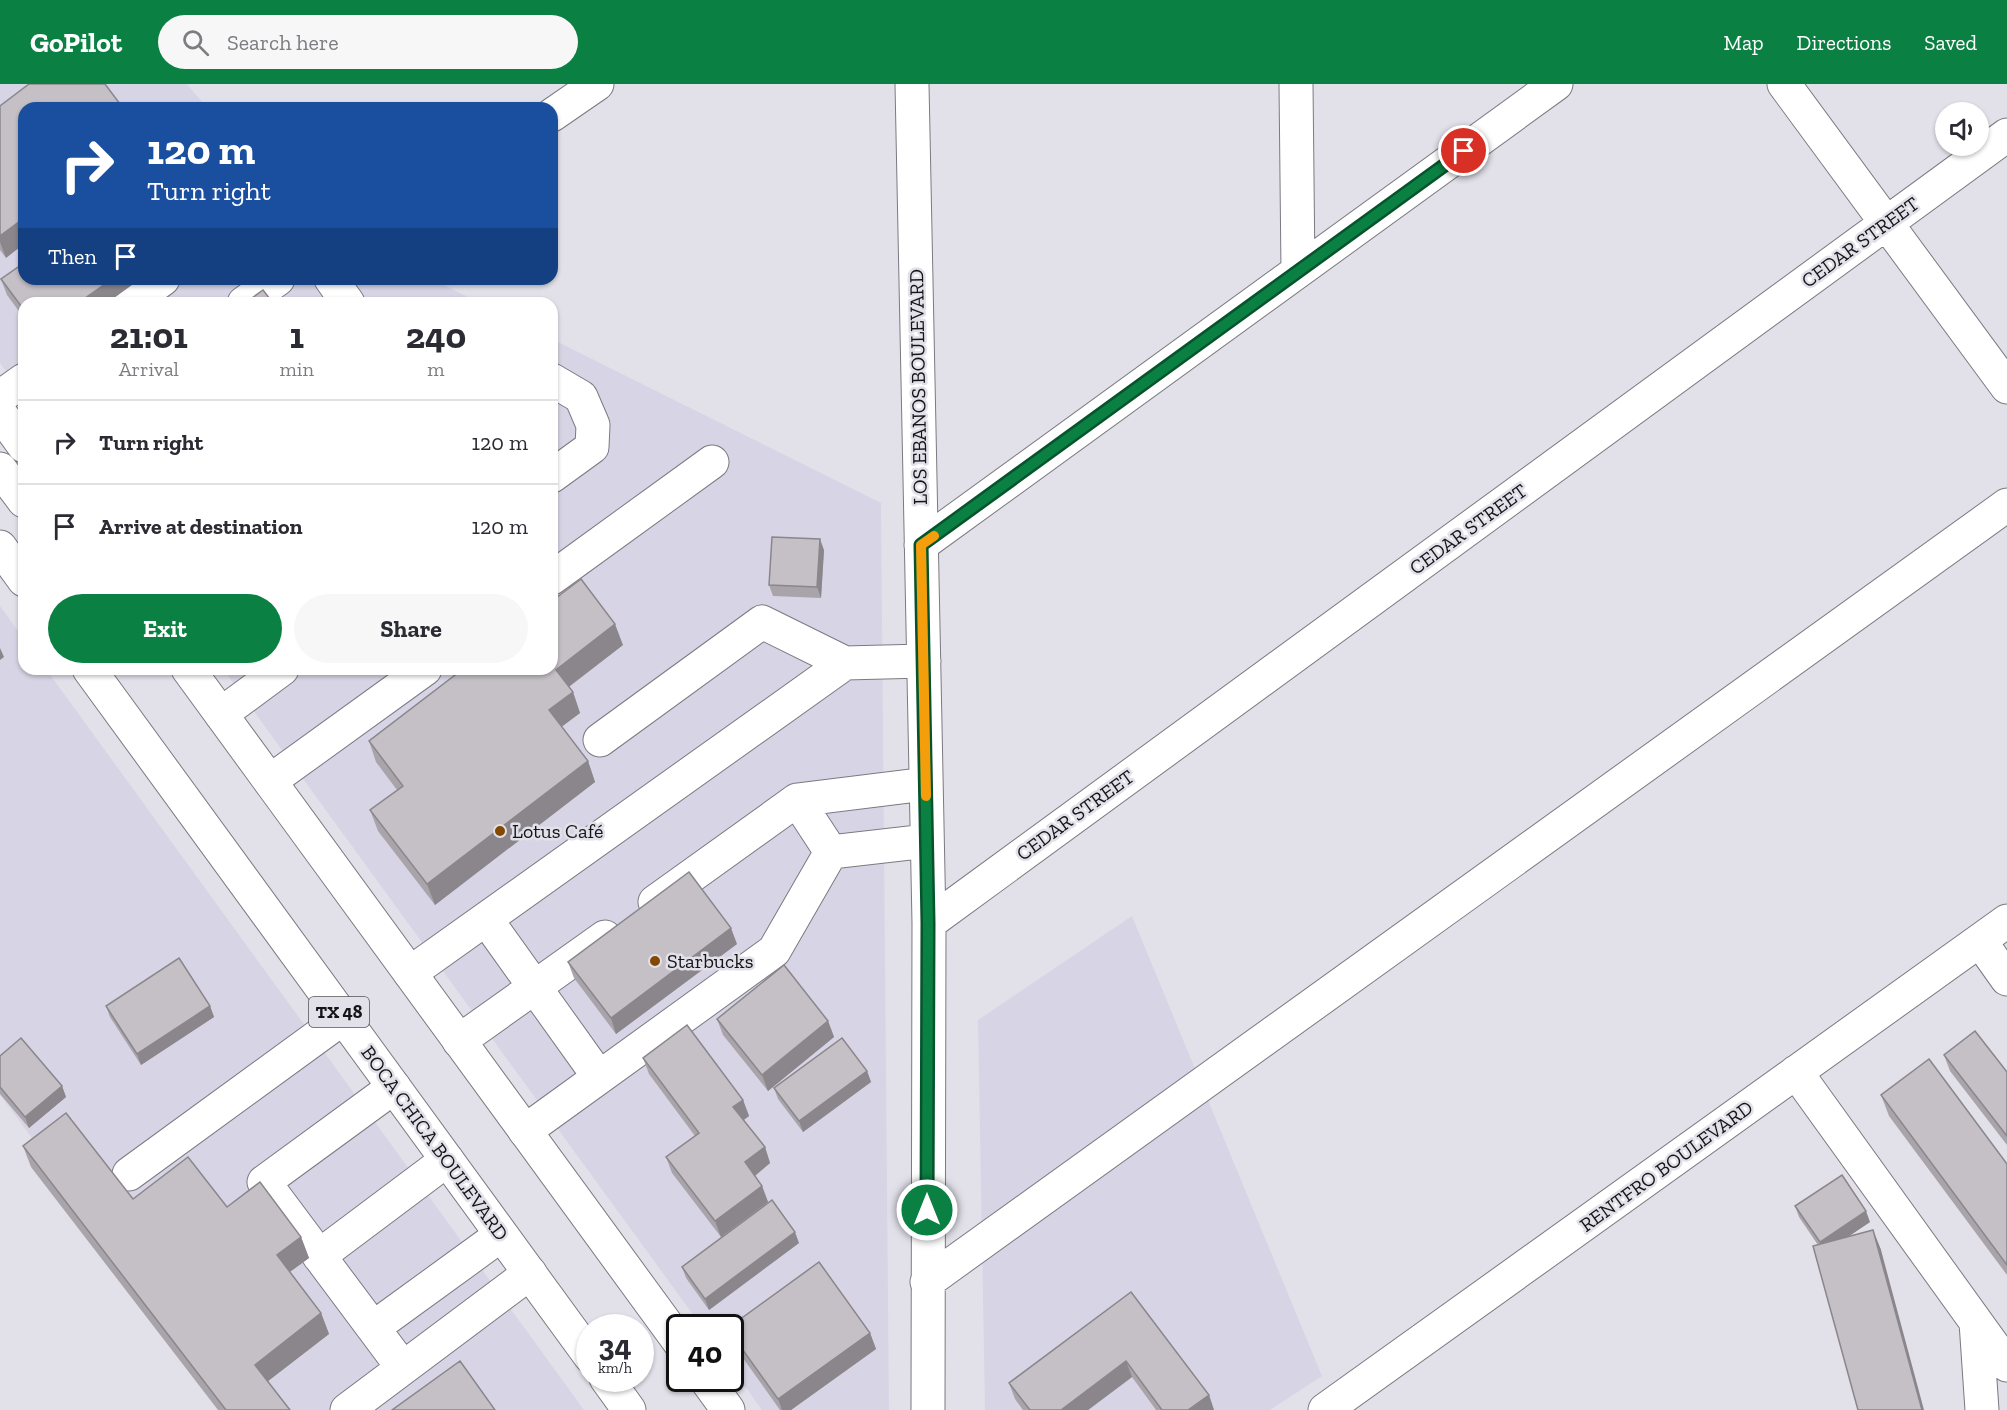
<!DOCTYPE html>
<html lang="en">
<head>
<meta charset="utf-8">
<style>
	:root { --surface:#fff; --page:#f7f7f7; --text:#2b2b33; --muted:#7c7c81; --line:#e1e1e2; --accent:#0b8043 }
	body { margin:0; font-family:"Zilla Slab",serif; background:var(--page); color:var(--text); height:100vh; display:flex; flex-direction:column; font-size:22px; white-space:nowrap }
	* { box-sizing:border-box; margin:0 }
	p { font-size:20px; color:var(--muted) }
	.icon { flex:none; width:33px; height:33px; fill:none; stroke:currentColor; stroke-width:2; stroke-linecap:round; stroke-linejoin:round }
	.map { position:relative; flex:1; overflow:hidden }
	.details { position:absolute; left:18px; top:213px; width:540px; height:378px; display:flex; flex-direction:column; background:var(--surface); border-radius:18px; box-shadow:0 2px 4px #0004 }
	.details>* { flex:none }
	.hud { position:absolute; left:18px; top:18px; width:540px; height:183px; border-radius:18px; box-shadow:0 2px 4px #0004; background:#1a4fa0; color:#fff; overflow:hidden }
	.buttons { position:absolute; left:1935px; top:18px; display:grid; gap:12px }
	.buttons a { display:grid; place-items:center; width:54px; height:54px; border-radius:50%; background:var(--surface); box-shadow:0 2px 4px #0004; font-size:30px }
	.speed { position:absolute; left:576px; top:1230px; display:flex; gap:12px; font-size:30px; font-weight:700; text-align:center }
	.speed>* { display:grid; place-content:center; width:78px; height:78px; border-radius:50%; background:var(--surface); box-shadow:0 2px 4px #0004; line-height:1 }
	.speed small { font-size:15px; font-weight:400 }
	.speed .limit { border:3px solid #111; border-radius:9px; background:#fff; color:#111 }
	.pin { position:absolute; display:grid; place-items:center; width:51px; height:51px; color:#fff; margin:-26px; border:3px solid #fff; border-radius:50%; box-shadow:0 2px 6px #0007 }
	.me { position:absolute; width:66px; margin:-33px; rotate:0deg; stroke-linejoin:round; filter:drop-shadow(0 0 4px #0008) }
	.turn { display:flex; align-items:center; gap:21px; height:126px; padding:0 30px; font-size:27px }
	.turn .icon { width:78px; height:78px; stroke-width:2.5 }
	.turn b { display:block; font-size:42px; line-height:51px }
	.then { display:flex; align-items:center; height:57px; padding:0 30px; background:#0003; gap:12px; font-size:22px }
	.eta { display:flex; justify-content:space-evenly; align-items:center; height:102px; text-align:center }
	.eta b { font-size:36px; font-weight:700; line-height:42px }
	.primary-button { display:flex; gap:12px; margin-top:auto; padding:12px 30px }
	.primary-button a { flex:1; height:69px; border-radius:36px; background:var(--accent); color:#fff; font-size:24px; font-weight:700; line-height:69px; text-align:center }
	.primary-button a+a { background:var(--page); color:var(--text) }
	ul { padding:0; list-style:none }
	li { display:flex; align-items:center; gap:18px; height:84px; padding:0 30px; border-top:2px solid var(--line) }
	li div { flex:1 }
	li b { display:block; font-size:22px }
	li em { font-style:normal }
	header { display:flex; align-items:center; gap:36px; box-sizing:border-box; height:84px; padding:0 30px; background:var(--accent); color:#fff }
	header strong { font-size:28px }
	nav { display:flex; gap:33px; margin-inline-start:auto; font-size:21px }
	.search { width:420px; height:54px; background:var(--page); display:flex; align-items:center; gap:15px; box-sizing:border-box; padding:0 21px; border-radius:33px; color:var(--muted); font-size:22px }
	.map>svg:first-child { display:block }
	.built { fill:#d7d5e5 }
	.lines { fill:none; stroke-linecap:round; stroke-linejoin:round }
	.minor-casing { stroke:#7b7a82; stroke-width:35 }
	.major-casing { stroke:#7b7a82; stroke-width:35 }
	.minor { stroke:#fff; stroke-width:33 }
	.major { stroke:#fff; stroke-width:33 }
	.wall { fill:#a9a4aa }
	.shaded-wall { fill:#8a868b }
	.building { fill:#c5bfc6; stroke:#8a868b; stroke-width:1.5 }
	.route-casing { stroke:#07532c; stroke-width:15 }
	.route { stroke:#0b8043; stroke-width:10 }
	.slow { stroke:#f59e0b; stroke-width:10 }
	.poi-dot { fill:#834900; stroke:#e2e1ea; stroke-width:2 }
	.labels { text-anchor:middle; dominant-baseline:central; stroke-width:5; stroke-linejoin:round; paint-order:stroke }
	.shield { fill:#e2e1ea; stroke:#525256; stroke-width:1.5 }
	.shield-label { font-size:18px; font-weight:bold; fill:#151417 }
	.street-label { font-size:20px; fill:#151417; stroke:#e2e1ea }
	.poi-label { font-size:20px; fill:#151417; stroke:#e2e1ea; text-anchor:start }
</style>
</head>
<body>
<header>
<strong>GoPilot</strong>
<div class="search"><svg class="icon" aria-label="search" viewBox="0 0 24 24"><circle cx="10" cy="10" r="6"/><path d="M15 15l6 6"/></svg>Search here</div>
<nav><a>Map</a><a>Directions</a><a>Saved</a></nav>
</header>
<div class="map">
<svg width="2007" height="1326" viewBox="0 0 2007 1326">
	<rect width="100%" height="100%" fill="#e2e1ea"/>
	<!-- built -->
	<path class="built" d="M0,0H187L207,24H24V195H432L480,219H24V312L0,279Z
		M552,255L881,419L889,1326H762L731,1283L730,1244L702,1243L223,585H552Z
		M0,522L24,555V585H46L584,1326H234L0,1011Z
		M1132,832L1322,1292L1270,1326H985L978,936Z"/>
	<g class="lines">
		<!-- minor casing -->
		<g class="minor-casing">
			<path id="minor" d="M912,0L929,839L928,1326
				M1296,0L1298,187
				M1784,0L2007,303
				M552,31L597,0
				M331,195L348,219
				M130,219L163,195
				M244,219L278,195
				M552,296L581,313L593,341L592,363L552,392
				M0,313L24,296
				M921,461L1556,0
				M552,494L712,378
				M221,630L282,585
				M600,656L762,538L845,579L924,577
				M270,697L425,585
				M797,716L831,768
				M655,818L797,716L926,700
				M486,835L599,993
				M929,839L2007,51
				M1980,857L2007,895
				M410,889L845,579
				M459,957L605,853
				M1796,988L2007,1281
				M394,1003L264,1098L403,1284
				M525,1047L774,867L831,768L927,757
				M129,1090L343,934
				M319,1172L447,1076
				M927,1198L2007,421
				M1976,1238L1982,1326
				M373,1244L501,1151
				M347,1326L530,1189
				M1325,1326L2007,837"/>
		</g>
		<!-- major casing -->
		<g class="major-casing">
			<path id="major" d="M0,329L24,362
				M0,385L24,417
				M0,463L24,496
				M89,585L590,1272
				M188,585L680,1259
				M606,1294L629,1326
				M705,1294L728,1326"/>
		</g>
		<!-- minor -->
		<use href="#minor" class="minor"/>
		<!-- major -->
		<use href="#major" class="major"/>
	</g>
	<!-- wall -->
	<path class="wall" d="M0,22L6,174L0,166Z
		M1,195H140L107,219H24V234L7,211Z
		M824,466L821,514L773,512L769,501Z
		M623,561L569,603L573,608L580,629L561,643L588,677L595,698L435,821L378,747L370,726L397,706L376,678L369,657Z
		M737,860L616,950L574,894L568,878Z
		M106,922H210L214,933L141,981L110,933Z
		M717,935L828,937L834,953L768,1007L723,951Z
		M1944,971L2007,988V1061L1950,987Z
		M0,972L62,1002L66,1013L29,1044L0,1010Z
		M643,974L743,1016L749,1032L744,1036L765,1063L770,1079L755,1092L762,1102L768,1118L721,1153L672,1089L666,1073L695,1052L649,990Z
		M867,987L871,998L803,1048L778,1015L774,1004Z
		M1881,1011L2007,1080V1191L1889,1032Z
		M23,1062L133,1115L227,1123L301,1153L309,1174L290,1188L321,1229L329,1250L268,1297L290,1326H218L31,1083Z
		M1795,1122L1870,1138L1849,1152L1873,1146L1881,1166L1818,1161L1799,1133Z
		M799,1159L709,1226L686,1194L682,1183Z
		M1131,1208L1209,1311L1214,1326H1156L1132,1293L1088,1326H1023L1015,1315L1009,1299Z
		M730,1244L870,1249L876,1265L791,1326H780L733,1260L730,1253Z"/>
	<!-- shaded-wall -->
	<path class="shaded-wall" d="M24,134V160L6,174L0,158V152Z
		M112,195H140L107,219H78Z
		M820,455L824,466L821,514L817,503Z
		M615,540L623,561L563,607L556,586Z
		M0,564L4,573L0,576Z
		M573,608L580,629L556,647L549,626Z
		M588,677L595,698L435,821L427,800Z
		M731,844L737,860L616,950L611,934Z
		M210,922L214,933L141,981L137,970Z
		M828,937L834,953L768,1007L762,991Z
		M867,987L871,998L803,1048L799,1037Z
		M62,1002L66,1013L29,1044L25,1033Z
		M743,1016L749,1032L739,1039L733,1023Z
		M765,1063L770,1079L751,1095L745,1078Z
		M762,1102L768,1118L721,1153L715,1137Z
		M1866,1127L1870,1138L1824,1169L1820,1158Z
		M1873,1146L1881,1166L1924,1326H1922Z
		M795,1148L799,1159L709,1226L705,1215Z
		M301,1153L309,1174L284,1192L277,1171Z
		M321,1229L329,1250L263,1301L255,1281Z
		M870,1249L876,1265L791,1326H782L778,1315Z
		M1126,1277L1132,1293L1088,1326H1061Z
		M1209,1311L1214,1326H1188Z"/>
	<!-- building -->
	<path class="building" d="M29,0H105L123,24H24V134L0,152V22Z
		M24,179V195H112L78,219H24V226L1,195Z
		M263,206L273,219H245Z
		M772,453L820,455L817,503L769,501Z
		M581,495L615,540L556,586L573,608L549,626L588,677L427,800L370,726L403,702L369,657L463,585H552V517Z
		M689,788L731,844L611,934L568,878Z
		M179,874L210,922L137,970L106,922Z
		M784,881L828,937L762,991L717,935Z
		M687,941L743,1016L733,1023L765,1063L745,1078L762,1102L715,1137L666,1073L699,1049L643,974Z
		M1975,947L2007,988V1052L1944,971Z
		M21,954L62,1002L25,1033L0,1003V972Z
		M842,954L867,987L799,1037L774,1004Z
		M1929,975L2007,1080V1181L1881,1011Z
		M66,1029L133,1115L188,1073L227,1123L260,1098L301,1153L277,1171L321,1229L255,1281L290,1326H226L23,1062Z
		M1842,1091L1866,1127L1820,1158L1795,1122Z
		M772,1116L795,1148L705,1215L682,1183Z
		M1873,1146L1922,1326H1858L1813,1162Z
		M819,1178L870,1249L778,1315L730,1248V1244H728Z
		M1131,1208L1209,1311L1188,1326H1162L1126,1277L1061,1326H1030L1009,1299Z
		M460,1277L495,1326H392Z"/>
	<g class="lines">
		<!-- route casing -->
		<g class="route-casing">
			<path id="route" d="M927,1126L928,839L921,461L1464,67"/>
		</g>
		<!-- route -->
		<use href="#route" class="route"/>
		<!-- slow -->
		<path class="slow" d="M926,712L921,461L934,452"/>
	</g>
	<!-- markers -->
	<g class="poi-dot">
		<circle cx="500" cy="747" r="6"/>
		<circle cx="655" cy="877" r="6"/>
	</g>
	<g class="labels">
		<!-- shield labels -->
		<rect class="shield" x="309" y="913" width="60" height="30" rx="4.5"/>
		<g class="shield-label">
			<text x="339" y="928">TX 48</text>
		</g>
		<!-- street labels -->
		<g class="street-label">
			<text transform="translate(1860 158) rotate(-36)">CEDAR STREET</text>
			<text transform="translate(918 303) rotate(-91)">LOS EBANOS BOULEVARD</text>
			<text transform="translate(1468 445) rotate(-36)">CEDAR STREET</text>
			<text transform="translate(1075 731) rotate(-36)">CEDAR STREET</text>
			<text transform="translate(435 1059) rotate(54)">BOCA CHICA BOULEVARD</text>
			<text transform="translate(1666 1082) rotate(-36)">RENTFRO BOULEVARD</text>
		</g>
		<!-- poi labels -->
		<g class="poi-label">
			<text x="512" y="747">Lotus Café</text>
			<text x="667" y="877">Starbucks</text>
		</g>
	</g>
</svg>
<div class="buttons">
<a><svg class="icon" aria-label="sound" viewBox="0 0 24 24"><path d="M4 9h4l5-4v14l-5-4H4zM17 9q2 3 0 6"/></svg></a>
</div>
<div class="speed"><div>34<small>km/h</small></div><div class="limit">40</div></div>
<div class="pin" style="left:1464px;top:67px;background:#d93025"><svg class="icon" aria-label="arrive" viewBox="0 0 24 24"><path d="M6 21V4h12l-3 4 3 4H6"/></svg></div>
<svg class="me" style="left:927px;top:1126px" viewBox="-20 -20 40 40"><circle r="17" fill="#0b8043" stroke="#fff" stroke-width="3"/><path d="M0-11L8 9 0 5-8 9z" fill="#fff"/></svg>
<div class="hud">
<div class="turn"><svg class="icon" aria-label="right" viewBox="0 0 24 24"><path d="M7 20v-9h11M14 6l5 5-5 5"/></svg><div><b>120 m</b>Turn right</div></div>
<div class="then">Then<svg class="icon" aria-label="arrive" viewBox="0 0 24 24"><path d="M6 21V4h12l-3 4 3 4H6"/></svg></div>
</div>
<section class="details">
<div class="eta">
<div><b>21:01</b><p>Arrival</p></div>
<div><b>1</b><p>min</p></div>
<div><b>240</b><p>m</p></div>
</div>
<ul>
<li><svg class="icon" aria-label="right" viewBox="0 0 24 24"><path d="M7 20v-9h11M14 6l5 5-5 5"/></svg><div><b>Turn right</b></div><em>120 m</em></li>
<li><svg class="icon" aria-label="arrive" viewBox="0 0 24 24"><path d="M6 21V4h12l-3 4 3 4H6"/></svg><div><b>Arrive at destination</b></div><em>120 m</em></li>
</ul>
<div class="primary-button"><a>Exit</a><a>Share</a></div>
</section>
</div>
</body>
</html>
